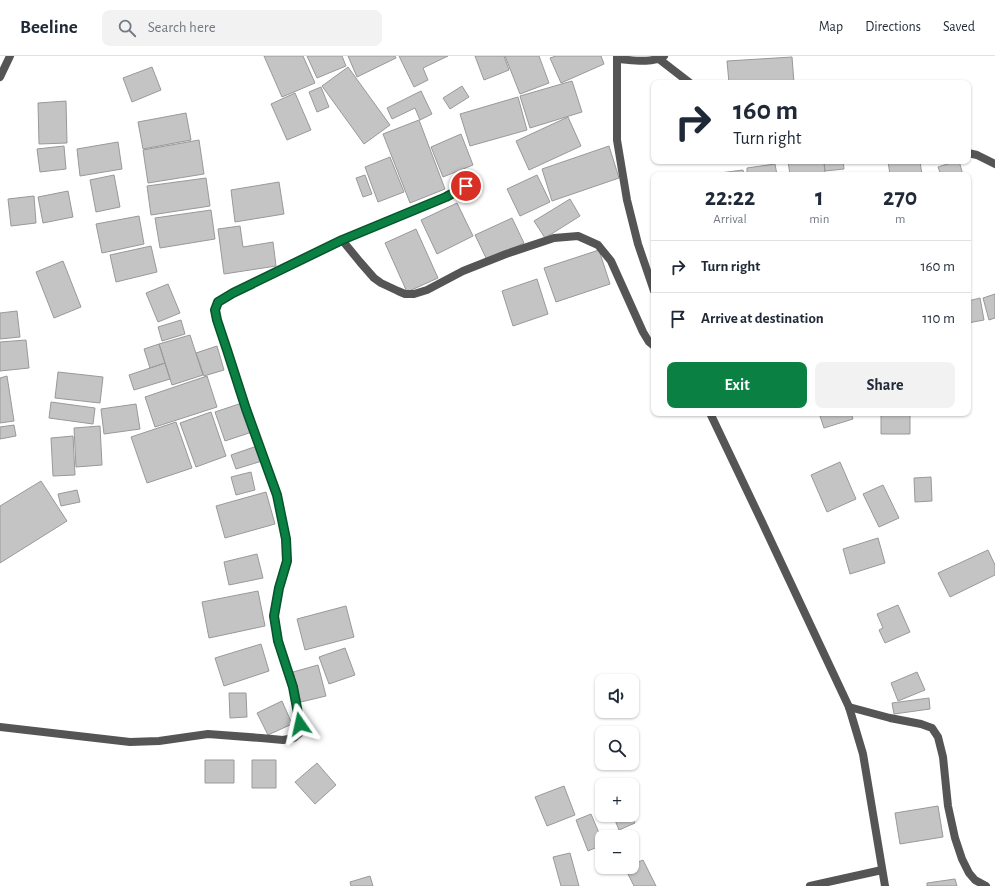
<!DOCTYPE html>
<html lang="en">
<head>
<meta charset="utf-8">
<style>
	:root { --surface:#fff; --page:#f2f2f3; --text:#1f2937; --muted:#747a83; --line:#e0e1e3; --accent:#0b8043 }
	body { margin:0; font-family:"Alegreya Sans",sans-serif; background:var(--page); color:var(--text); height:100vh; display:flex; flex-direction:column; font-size:15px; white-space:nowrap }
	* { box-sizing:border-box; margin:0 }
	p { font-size:13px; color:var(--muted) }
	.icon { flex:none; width:22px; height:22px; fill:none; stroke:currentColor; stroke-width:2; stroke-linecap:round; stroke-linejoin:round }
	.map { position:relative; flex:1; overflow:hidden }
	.panel { position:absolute; left:651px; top:116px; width:320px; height:244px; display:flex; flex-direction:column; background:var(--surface); border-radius:8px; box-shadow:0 1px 3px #0004 }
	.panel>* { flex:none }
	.banner { position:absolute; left:651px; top:24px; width:320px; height:84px; border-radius:8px; box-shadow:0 1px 3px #0004; background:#fff; color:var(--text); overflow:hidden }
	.fabs { position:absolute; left:595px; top:618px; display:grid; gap:8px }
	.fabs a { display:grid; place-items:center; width:44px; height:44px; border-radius:8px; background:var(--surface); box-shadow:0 1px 3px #0004; font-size:20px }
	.pin { position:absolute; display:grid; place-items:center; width:34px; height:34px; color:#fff; margin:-17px; border:2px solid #fff; border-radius:50%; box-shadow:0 1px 4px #0007 }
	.me { position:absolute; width:44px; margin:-22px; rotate:349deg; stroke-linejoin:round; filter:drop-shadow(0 0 3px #0008) }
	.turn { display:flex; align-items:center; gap:14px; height:84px; padding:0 16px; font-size:18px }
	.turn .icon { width:52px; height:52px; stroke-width:2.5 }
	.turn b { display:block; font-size:28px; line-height:34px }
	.eta { display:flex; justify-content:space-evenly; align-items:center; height:68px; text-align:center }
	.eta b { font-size:24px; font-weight:600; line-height:28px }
	.action { display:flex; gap:8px; margin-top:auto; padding:8px 16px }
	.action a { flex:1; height:46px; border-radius:8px; background:var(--accent); color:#fff; font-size:16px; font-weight:600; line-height:46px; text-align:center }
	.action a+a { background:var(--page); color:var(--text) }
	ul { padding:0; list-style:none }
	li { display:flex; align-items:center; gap:12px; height:52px; padding:0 16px; border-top:1px solid var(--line) }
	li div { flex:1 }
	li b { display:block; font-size:15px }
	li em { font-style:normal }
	header { display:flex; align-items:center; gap:24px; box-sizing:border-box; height:56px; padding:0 20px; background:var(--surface); border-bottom:1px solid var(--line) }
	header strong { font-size:19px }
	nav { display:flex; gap:22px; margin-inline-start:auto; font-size:14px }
	.search { width:280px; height:36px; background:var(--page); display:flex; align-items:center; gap:10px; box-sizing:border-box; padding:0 14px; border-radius:8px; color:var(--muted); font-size:15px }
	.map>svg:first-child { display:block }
	.building { fill:#c4c4c4; stroke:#999 }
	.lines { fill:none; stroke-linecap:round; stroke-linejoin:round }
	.minor { stroke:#555; stroke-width:8 }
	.tertiary { stroke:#555; stroke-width:8 }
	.route-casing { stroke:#07532c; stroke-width:10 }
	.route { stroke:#0b8043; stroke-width:7 }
</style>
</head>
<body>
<header>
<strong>Beeline</strong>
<div class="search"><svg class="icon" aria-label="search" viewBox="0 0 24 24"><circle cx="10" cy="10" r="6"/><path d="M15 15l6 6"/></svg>Search here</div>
<nav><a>Map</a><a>Directions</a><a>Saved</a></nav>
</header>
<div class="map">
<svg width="995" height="830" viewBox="0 0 995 830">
	<rect width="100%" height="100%" fill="#fff"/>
	<!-- building -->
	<path class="building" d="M264,0H303L315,27L282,41Z
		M307,0H342L346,10L317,22Z
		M348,0H395L396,2L357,21Z
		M399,0H448L423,12L428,24L414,31Z
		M475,0H504L509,14L484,24Z
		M505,0H539L549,27L520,38Z
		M556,0H601L604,8L561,27L550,2Z
		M792,1L794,27H729L727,5Z
		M152,11L161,34L132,46L123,22Z
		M348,11L390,69L364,88L322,30Z
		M572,25L582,56L530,72L520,40Z
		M462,30L469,41L450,53L443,42Z
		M321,31L329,51L317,56L309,36Z
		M421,35L432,58L420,64L415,52L392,63L387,52Z
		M295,37L311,74L287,84L271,48Z
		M518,41L527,74L470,90L460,58Z
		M66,45L67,87L39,88L38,47Z
		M186,57L191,84L143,93L138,66Z
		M568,61L581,90L529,114L516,85Z
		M419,64L445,133L410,147L383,78Z
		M461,78L473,109L443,121L431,91Z
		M199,84L204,118L148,127L143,94Z
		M118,86L122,113L80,120L77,93Z
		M64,90L66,113L40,116L37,93Z
		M609,90L619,122L552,145L542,113Z
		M390,101L404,136L378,146L365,111Z
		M788,105H824L825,119H790Z
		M824,105H843L844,113L825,115Z
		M888,105H920L922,119H890Z
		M957,105H959L963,119H941L938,111Z
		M775,108L777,119H747V112Z
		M743,114L744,119H712V118Z
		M114,119L120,151L96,156L90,124Z
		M365,119L372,138L363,141L356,122Z
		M537,119L550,146L520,160L507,133Z
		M206,122L210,150L151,159L147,130Z
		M279,126L284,158L235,166L231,134Z
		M68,135L73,161L43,167L38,141Z
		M34,140L36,167L11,170L8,143Z
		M570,143L580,160L545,182L534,165Z
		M457,147L473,180L437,198L421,164Z
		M211,154L215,183L160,192L155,162Z
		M139,160L144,188L102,197L96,168Z
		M512,162L524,187L487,204L475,179Z
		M240,170L243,191L273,186L276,210L224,218L218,173Z
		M416,173L438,222L407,236L385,187Z
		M151,190L157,216L116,226L110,199Z
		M599,194L610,228L556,246L544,212Z
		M63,205L81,251L54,262L36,216Z
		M537,223L548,258L513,270L502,235Z
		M168,228L180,257L158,266L146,237Z
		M995,238V262L989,264L983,242Z
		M980,242L984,264L968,267V245Z
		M17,255L20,281L0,283V257Z
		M181,264L185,278L162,285L158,271Z
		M190,279L203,319L172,329L159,288Z
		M26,284L29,312L0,315V286Z
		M159,288L165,307L150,312L144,293Z
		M217,290L224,314L204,320L196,297Z
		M165,307L170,323L134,334L129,319Z
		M58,316L103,321L100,347L55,342Z
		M7,320L14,365L0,367V322Z
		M207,320L217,351L155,371L145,341Z
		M51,346L95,352L93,368L49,362Z
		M242,347L252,376L225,385L215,356Z
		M136,348L140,373L104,378L101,353Z
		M211,356L226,400L196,411L180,367Z
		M819,357H851L853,363L824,372Z
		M881,357H910V378H881Z
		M176,366L192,412L147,427L131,381Z
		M14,369L16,380L0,383V371Z
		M100,370L102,409L76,411L74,372Z
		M73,380L75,419L53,420L51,382Z
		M257,390L262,405L236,413L231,399Z
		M840,406L856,443L827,456L811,419Z
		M251,416L255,434L236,439L231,421Z
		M931,421L932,445L915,446L914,422Z
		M41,425L67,465L0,507V450Z
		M883,429L899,462L879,471L863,438Z
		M77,434L80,446L61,450L58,438Z
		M266,436L275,468L225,482L216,450Z
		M878,482L885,507L850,518L843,493Z
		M988,494L995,509V519L950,541L938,517Z
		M257,498L263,522L229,529L224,506Z
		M258,535L265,570L209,582L202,546Z
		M898,549L910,576L885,587L879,574L883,572L877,558Z
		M346,550L354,581L305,594L297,563Z
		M261,588L269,615L224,630L215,602Z
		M345,592L355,619L329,628L319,601Z
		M318,609L326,640L301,646L293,616Z
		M917,616L925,634L898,645L891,627Z
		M229,637H246L247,661L230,662Z
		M929,642L930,653L894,658L892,647Z
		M282,645L292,668L268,679L257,657Z
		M205,704H234V727H205Z
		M252,704H276V732H252Z
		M317,707L336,729L315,748L295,726Z
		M564,730L575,759L547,770L535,741Z
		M938,750L943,781L900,788L895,757Z
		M591,758L602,784V789L588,795L576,764Z
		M613,759H632L635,767L619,774Z
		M570,797L579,830H561L553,801Z
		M643,804L656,830H634L625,812L628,811H632V809Z
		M370,820L373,830H351L350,826Z
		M955,823L957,830H927V827Z"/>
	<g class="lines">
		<!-- minor -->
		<path class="minor" d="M617,3C633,4 650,8 664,0
			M659,3L690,27
			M0,21L10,0
			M968,97L977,99L995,108
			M342,184L360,206L374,222L381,227L398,235L405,238H414L427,234L463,215L506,198L554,182L578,180L598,189L611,205L643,276L649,286L654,290
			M849,651L890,662L921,668L932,672L938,681L943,701L948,750L955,782L962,803L969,817L975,824L986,830
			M0,671L130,686L159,685L208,678L261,682L283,684L294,682L300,677V668L293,631L278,585L274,560L279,532L287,505L286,483L277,439L246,353L227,294L217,264L215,254L218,246L233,237L342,184L446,141L476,125
			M810,830L882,814"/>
		<!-- tertiary -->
		<path class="tertiary" d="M617,0V84L627,144L638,188L654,235
			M710,357L762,466L849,651L863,698L885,830"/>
	</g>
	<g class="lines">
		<!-- route casing -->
		<g class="route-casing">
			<path id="route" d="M300,668L293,631L278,585L274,560L279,532L287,505L286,483L277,439L246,353L227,294L217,264L215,254L218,246L233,237L342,184L446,141L466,130"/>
		</g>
		<!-- route -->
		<use href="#route" class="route"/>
	</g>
</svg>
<div class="fabs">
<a><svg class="icon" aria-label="sound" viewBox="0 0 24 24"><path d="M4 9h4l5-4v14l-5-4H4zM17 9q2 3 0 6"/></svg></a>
<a><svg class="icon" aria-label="search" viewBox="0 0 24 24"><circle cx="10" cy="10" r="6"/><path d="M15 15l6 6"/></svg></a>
<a>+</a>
<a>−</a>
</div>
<div class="pin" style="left:466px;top:130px;background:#d93025"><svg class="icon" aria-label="arrive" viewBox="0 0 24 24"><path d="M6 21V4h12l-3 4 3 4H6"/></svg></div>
<svg class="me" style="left:300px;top:668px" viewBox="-20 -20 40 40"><path d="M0-17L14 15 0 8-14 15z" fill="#0b8043" stroke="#fff" stroke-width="4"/></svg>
<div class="banner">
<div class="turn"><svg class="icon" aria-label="right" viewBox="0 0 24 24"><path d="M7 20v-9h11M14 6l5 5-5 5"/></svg><div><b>160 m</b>Turn right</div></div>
</div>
<section class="panel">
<div class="eta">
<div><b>22:22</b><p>Arrival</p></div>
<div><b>1</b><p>min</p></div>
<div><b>270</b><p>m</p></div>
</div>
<ul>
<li><svg class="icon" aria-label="right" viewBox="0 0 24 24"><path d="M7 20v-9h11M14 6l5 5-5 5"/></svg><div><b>Turn right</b></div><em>160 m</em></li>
<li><svg class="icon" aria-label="arrive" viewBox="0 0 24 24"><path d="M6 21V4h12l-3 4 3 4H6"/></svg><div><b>Arrive at destination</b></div><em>110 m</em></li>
</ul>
<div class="action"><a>Exit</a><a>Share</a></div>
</section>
</div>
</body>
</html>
